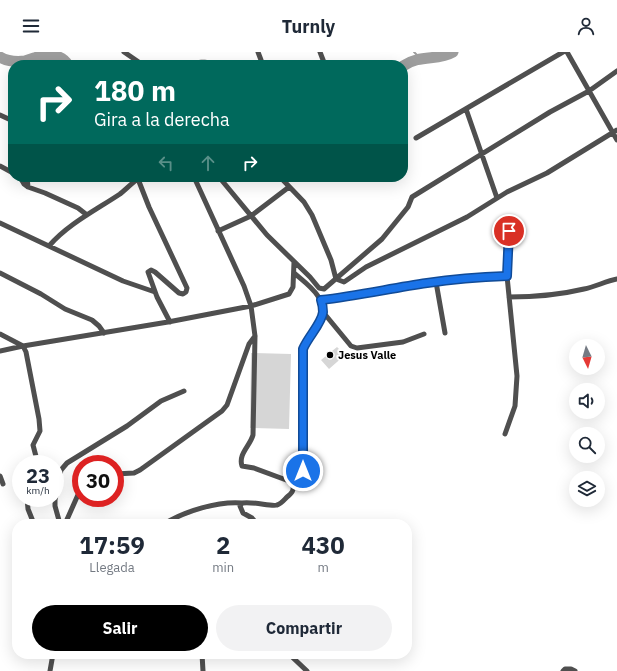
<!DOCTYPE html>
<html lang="es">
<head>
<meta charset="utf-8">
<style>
	:root { --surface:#fff; --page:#f2f2f3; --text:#1f2937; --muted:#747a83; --accent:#000 }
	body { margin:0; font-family:"IBM Plex Sans",sans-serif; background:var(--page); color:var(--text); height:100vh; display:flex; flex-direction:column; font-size:15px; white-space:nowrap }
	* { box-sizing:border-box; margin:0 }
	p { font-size:13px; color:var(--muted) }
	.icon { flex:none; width:22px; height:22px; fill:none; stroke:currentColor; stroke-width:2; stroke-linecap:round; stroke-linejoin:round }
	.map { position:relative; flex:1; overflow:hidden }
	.drawer { position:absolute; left:12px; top:467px; width:400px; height:140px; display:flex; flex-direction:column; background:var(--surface); border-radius:16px; box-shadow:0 4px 16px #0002 }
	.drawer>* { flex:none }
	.hud { position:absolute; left:8px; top:8px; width:400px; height:122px; border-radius:16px; box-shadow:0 4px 16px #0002; background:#00695c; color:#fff; overflow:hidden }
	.needle { width:26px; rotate:175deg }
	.buttons { position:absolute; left:569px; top:287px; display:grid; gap:8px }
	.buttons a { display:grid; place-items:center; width:36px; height:36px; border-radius:50%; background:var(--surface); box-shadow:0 4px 16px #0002; font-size:20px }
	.speed { position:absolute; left:12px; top:403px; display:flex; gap:8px; font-size:20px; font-weight:700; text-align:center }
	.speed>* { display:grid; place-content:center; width:52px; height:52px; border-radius:50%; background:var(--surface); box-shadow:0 4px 16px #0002; line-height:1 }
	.speed small { font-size:10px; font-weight:400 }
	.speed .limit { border:6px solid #d22; background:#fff; color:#111 }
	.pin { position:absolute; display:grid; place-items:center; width:34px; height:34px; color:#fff; margin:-17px; border:2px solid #fff; border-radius:50%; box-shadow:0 1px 4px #0007 }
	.me { position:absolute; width:44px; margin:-22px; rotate:0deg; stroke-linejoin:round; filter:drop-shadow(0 0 3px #0008) }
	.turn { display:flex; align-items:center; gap:14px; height:84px; padding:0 20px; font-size:18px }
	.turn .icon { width:52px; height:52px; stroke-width:2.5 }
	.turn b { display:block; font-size:28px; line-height:34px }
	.lanes { display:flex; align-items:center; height:38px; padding:0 20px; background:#0003; justify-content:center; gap:20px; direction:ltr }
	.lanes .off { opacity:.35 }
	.eta { display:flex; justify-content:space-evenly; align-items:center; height:68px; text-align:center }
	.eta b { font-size:24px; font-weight:800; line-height:28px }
	.primary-button { display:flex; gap:8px; margin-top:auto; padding:8px 20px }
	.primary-button a { flex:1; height:46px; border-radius:24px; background:var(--accent); color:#fff; font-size:16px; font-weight:800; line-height:46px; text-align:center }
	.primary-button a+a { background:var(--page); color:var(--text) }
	header { display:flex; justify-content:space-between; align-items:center; height:52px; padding:0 20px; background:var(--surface); font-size:18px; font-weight:800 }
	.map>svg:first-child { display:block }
	.green { fill:#d6d6d6 }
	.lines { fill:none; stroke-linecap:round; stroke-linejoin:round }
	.stream { stroke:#9d9d9d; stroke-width:2 }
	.river { stroke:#9d9d9d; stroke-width:11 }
	.street { stroke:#4f4f4f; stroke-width:5 }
	.route-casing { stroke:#114b97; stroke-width:10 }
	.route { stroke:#1a73e8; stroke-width:7 }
	.poi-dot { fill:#000; stroke:#fff; stroke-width:1.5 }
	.labels { text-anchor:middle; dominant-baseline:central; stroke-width:4; stroke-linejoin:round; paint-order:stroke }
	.poi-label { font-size:11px; font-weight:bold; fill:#000; stroke:#fff; text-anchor:start }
</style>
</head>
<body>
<header><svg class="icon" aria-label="menu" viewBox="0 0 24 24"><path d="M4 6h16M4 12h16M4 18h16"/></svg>Turnly<svg class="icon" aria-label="person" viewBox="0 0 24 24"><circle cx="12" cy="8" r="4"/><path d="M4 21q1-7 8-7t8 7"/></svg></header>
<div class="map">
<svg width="617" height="619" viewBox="0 0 617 619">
	<rect width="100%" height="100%" fill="#fff"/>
	<!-- green -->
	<path class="green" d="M337,295L345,303L329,317L321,308Z
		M251,301L291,302L289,377L250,376Z"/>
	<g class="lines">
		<!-- stream -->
		<path class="stream" d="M414,0L420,6"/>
		<!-- river -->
		<path class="river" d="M0,5C7,9 17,10 25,9C28,8 31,7 34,6C46,2 61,1 68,13
			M201,13H205
			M403,14C420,2 438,9 453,0"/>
		<!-- street -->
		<path class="street" d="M124,0L143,13
			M258,0L261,8
			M320,0L325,13
			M567,0L617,88
			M466,57L497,146
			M0,63L13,69
			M416,86L563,0
			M0,114L13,121
			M20,125L24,132L28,135L45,141L78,156L87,163
			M27,125L28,135
			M194,125L244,234L251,254L255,284L253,383C250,394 238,402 242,414L254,416L289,429L293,432C294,439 292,441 287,445C284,448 281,452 277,453C272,455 253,449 242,451L240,454L243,461L252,466L257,472
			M219,125L267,183L310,225L319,236L324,237L382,187L408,155L412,145L550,60L589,39L617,19
			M280,125L304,150L312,163L331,208L336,227L344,230L366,215L467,165L507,140L547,121L617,78
			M138,127L149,155L187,236L186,240L183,242L179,241L155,220L151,218L148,220L157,245L170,270
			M0,171L123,229L155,240
			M218,179L251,164L289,135
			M49,194C68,172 96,158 120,142C126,137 132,131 139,126
			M0,221L41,242L65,257L92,268L99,274L104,281
			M436,230L445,281
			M509,245C535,245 559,243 584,237C595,235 606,229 617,227
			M321,248C357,244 392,236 427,231C454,227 480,225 507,224
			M323,260L351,294L357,296L403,290L424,282
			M0,282L23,294L168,270L251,254L289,242L293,235L294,210
			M0,299L23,294L26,300L39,367L40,379L33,393L38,412
			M505,382L515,354L517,324L507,224L509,179
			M115,422L134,421L140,418L222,359L227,353L249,292L255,284
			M0,424L3,432
			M293,432L300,428L303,419V297C307,286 314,279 319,269C331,248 308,233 294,221
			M27,446L28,457L34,472
			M60,472L55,454V448L61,418L67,411L127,374L161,349L184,339
			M65,472L81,436
			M164,472C185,459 218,449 242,451
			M202,602L203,619
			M289,602L307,619
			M50,619L53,602
			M563,619L565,617H571L575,619"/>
	</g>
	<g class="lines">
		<!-- route casing -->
		<g class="route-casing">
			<path id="route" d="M303,419V297C308,285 322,271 323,260C323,256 322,251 321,248C357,244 392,236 427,231C454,227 480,225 507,224L509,179"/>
		</g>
		<!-- route -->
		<use href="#route" class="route"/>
	</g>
	<!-- markers -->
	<circle class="poi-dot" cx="330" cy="303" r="4"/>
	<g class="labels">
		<!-- poi labels -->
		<g class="poi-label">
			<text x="338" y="303">Jesus Valle</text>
		</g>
	</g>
</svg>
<div class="buttons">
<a><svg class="needle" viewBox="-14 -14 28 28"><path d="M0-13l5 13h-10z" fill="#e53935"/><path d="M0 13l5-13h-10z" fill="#747a83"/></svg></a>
<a><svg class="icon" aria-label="sound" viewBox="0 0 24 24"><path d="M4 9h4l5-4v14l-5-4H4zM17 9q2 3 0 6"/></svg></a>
<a><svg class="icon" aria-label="search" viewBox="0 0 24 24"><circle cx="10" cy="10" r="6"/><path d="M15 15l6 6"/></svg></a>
<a><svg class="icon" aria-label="layers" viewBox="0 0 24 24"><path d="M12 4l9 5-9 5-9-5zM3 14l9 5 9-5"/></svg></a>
</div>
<div class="speed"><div>23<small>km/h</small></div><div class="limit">30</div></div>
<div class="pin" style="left:509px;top:179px;background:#d93025"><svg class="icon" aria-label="arrive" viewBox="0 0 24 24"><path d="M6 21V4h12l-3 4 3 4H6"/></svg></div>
<svg class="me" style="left:303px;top:419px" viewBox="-20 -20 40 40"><circle r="17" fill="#1a73e8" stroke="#fff" stroke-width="3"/><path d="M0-11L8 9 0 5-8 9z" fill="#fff"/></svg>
<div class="hud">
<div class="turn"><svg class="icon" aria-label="right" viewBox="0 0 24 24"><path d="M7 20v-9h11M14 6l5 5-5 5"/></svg><div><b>180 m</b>Gira a la derecha</div></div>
<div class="lanes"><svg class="icon off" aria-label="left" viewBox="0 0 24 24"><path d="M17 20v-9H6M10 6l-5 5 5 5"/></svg><svg class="icon off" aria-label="ahead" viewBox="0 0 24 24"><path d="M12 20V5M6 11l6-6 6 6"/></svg><svg class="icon" aria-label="right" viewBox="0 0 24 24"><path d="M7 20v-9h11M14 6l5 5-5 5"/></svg></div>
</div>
<section class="drawer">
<div class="eta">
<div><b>17:59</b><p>Llegada</p></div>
<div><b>2</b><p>min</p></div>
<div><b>430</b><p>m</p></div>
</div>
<div class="primary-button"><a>Salir</a><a>Compartir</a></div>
</section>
</div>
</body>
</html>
